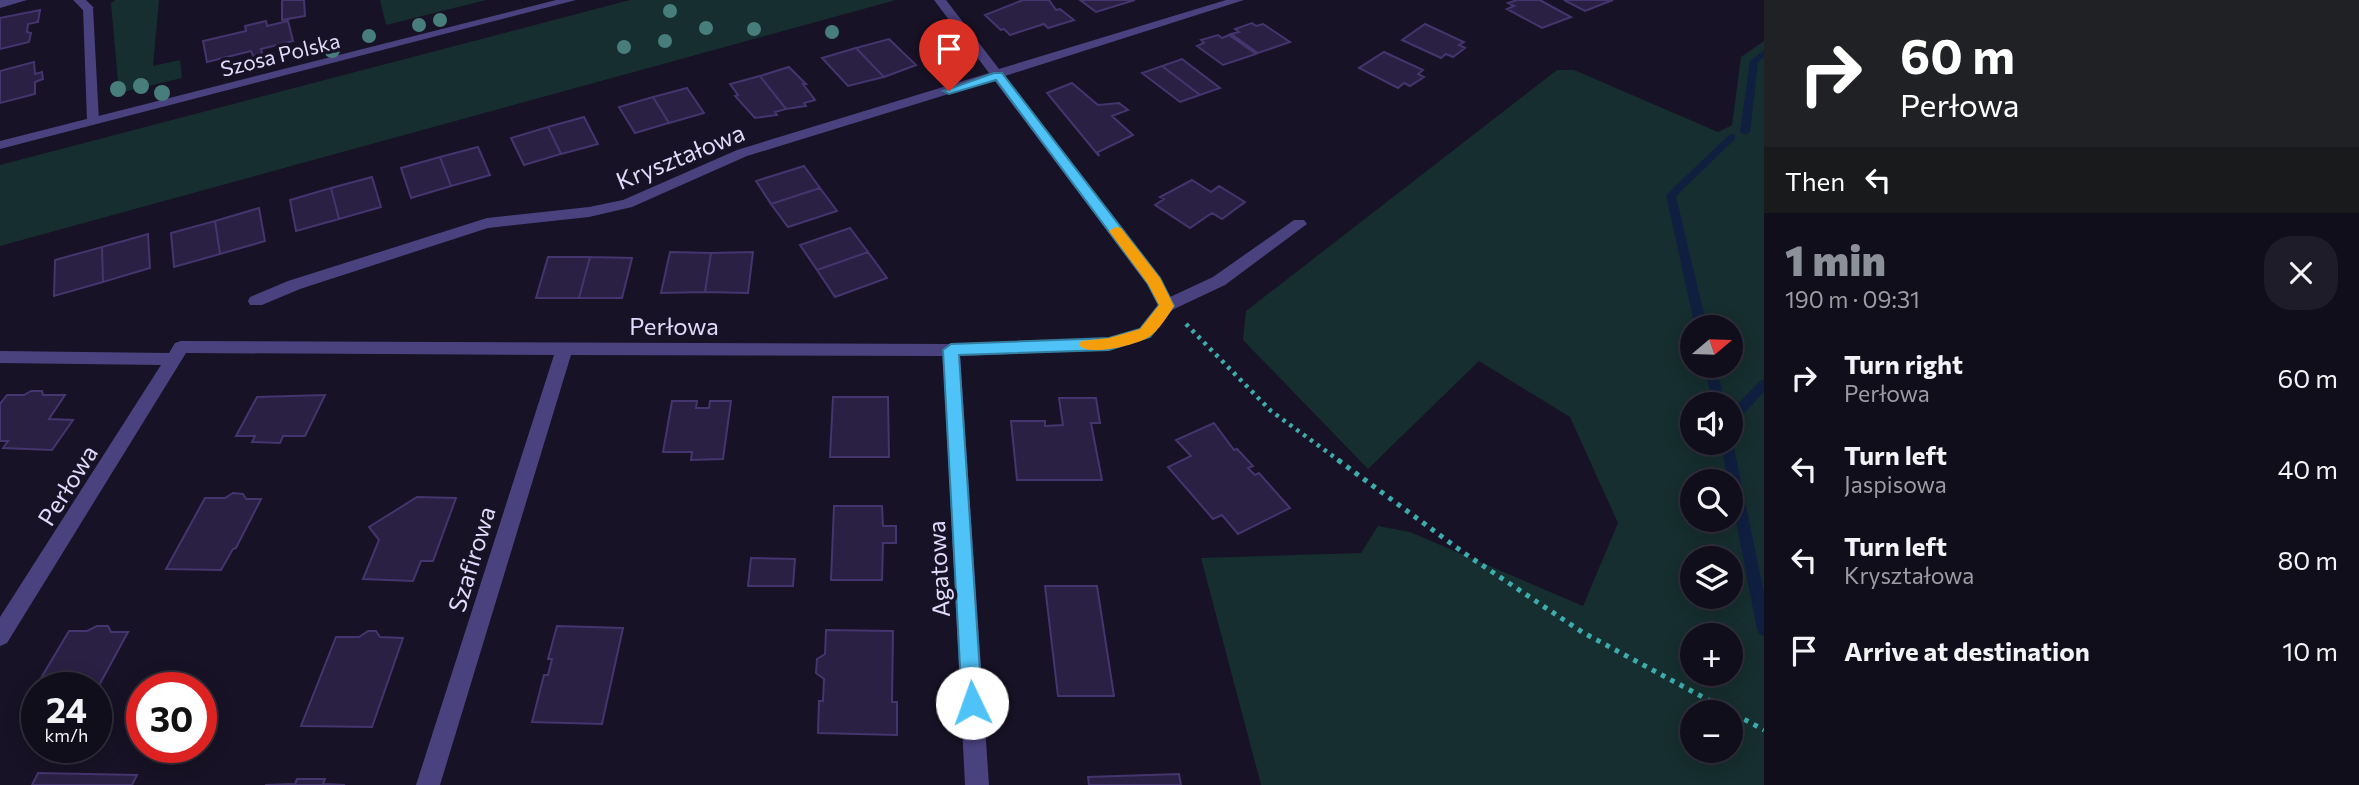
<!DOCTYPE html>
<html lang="en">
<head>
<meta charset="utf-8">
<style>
	:root { --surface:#110e1c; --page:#1e1c29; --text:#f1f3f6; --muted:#9c9ca3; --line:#302e3b; --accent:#8c9099 }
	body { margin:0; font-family:Commissioner,sans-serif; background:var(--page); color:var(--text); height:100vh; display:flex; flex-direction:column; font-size:26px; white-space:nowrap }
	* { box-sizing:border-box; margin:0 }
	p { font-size:23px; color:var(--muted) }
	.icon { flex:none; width:38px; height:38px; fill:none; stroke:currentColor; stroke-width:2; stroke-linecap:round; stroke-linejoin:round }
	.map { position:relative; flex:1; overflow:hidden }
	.side { display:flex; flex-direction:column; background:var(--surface); width:595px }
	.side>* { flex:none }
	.guide { background:#202124; color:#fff; overflow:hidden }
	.needle { width:46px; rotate:71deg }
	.buttons { position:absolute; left:1680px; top:315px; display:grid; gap:14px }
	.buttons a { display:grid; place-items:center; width:63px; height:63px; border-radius:50%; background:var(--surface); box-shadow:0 4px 18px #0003,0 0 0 2px var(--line); font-size:35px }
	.speed { position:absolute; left:21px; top:672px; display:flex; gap:14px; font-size:35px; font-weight:700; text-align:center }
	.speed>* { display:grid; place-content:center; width:91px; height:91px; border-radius:50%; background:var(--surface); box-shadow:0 4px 18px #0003,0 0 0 2px var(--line); line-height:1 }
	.speed small { font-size:18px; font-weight:400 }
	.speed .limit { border:10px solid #d22; background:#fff; color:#111 }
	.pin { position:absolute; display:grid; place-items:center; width:60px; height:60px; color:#fff; margin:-72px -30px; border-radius:50% 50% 50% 0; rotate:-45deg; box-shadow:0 0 7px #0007 }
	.pin .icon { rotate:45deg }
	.me { position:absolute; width:77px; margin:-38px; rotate:357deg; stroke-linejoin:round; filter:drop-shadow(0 0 5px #0008) }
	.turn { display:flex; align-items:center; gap:24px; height:147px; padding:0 21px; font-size:32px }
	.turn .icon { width:91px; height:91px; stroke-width:2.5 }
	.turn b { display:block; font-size:49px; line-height:60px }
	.then { display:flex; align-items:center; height:66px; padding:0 21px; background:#0003; gap:14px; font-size:26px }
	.round { display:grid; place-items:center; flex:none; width:74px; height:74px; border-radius:28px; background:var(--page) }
	.summary { display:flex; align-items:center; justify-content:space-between; height:119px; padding:0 21px }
	h1 { font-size:42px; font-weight:800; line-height:52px; color:var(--accent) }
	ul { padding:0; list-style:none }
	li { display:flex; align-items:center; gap:21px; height:91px; padding:0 21px }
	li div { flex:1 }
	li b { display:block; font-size:26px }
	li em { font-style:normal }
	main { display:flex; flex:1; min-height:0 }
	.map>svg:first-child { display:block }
	.green { fill:#162e2f; fill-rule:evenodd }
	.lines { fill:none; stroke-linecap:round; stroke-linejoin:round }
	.stream { fill:#101f40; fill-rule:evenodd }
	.building { fill:#2a2044; stroke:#44356e; stroke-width:2 }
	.path-far1 { stroke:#3dacac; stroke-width:4.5; stroke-dasharray:3.5 5; stroke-linecap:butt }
	.path { stroke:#3dacac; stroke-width:5; stroke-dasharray:4.5 6; stroke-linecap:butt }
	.service { fill:#49427f; fill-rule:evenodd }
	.minor { fill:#49427f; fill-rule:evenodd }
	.tertiary { fill:#49427f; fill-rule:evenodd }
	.tree { fill:#477d7b }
	.route { fill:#4fc3f7; stroke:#337fa1; stroke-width:2 }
	.slow { fill:#f59e0b }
	.labels { text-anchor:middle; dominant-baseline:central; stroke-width:7; stroke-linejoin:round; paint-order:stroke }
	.far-street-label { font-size:21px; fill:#e0dafb; stroke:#171225 }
	.street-label { font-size:24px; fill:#e0dafb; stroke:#171225 }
</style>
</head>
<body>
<main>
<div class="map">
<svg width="1764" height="785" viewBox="0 0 1764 785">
	<rect width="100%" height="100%" fill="#171225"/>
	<!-- green -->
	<path class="green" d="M115,0H159L153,66L180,60L182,78L119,93L111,3Z
		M380,0H486L386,25Z
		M630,0H896L0,246V165Z
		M1764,41V785H1261L1201,558L1361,553L1378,526L1410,532L1583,606L1618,523L1570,417L1479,361L1368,469L1243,340L1246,311L1557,70H1574L1718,132L1732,125L1741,57ZM1731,327V366H1692V327ZM1731,404V443H1692V404ZM1692,481H1731V520H1692ZM1692,558H1731V597H1692ZM1731,635V674H1692V635ZM1692,712H1731V751H1692Z"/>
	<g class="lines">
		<!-- stream -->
		<path class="stream" d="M1764,50V57L1758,62L1750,132L1745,135L1740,132L1750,61Z
			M1732,134L1735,135V139L1676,196L1707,327H1695L1666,195L1729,135Z
			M1704,366H1716L1725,404H1713Z
			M1764,379V392L1735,423L1731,424V411L1760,381Z
			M1731,439L1733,443L1764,593V636L1759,634L1757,629L1731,495V481H1728L1721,443H1731Z"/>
	</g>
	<!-- building -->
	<path class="building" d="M282,0H304L305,16L282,20Z
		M1023,0H1049L1056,10L1060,9L1074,20L1048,28L1044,24L1010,35L1004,29L1001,30L985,15Z
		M1080,0H1135L1096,12Z
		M1517,0H1540L1571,17L1542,28L1507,9L1514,6L1508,3Z
		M1564,0H1613L1585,11Z
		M40,10L38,22L28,24L27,32L31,33L29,42L0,49V18Z
		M266,21L267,26L288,21L293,41L261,49L262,53L253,56L251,51L207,62L203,41L246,31L245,26Z
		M1252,23L1256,26L1263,24L1290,42L1258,53L1231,34L1239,32L1235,29Z
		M1425,24L1464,42L1459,45L1465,48L1453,57L1446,54L1441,58L1402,40Z
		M1218,35L1222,38L1229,35L1256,54L1223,65L1197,46L1204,43L1201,40Z
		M889,39L916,65L884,77L856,48Z
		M856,48L884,77L848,86L822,58Z
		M1384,52L1423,70L1418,74L1424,77L1410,86L1404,83L1398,88L1359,68Z
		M1182,59L1220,88L1200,95L1162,66Z
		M34,62L35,74L42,72L43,79L35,82V94L0,103V71Z
		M1162,66L1200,95L1180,102L1142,73Z
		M789,67L806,84H803L815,100L804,103L806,106L786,109L760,76Z
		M760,76L786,109L775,112L777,115L755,118L735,96L738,95L730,84Z
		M1072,83L1098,105L1119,103L1128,110L1112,116L1133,135L1098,152L1099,156L1047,93Z
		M687,88L704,113L669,123L653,97Z
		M653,97L669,123L635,133L619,107Z
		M584,117L598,144L561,154L548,127Z
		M548,127L561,154L524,165L511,138Z
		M478,147L490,175L451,186L440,157Z
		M440,157L451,186L411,198L401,168Z
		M804,166L820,188L771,204L756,181Z
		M372,177L381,207L339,219L331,188Z
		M1192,180L1211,192L1219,186L1245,202L1222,219L1212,213L1190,228L1155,205L1164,199L1160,197Z
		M331,188L339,219L296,231L290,200Z
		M820,188L837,211L788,227L771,204Z
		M259,208L265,241L220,254L215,221Z
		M215,221L220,254L174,267L171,233Z
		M850,228L868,252L817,270L800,245Z
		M148,234L150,268L103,282L102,247Z
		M102,247L103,282L54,296L55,260Z
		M670,252L711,253L705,292L661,293Z
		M753,252L748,293L705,292L711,253Z
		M868,252L887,278L835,297L817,270Z
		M548,257H590L579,298H536Z
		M590,257L632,258L622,298H579Z
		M31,391H42L43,395H65L49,419L73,420L52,450L3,448L8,441H0V404L7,395H24Z
		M325,395L305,436H283L280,443L252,442L255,436H236L257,397Z
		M833,397H888L889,457H830Z
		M1059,398H1096L1100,423H1091L1102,480H1017L1011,421H1045V426L1063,425Z
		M672,401H697L696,408H709L710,401H731L723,459L691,460L692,452H663Z
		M1214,423L1234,450L1237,449L1253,466L1248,468L1255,475L1259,473L1290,508L1238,534L1222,515L1213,519L1168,467L1191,456L1176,440Z
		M233,493L243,494L246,499H261L236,548L233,549L221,570L166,569L205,498H225Z
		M417,497L456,498L433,561H421L413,581L363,579L379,540L369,527Z
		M834,506H882L883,526H896V543H883L882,580H831Z
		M751,558L795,559L793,586H748Z
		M1045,586H1097L1114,696H1058Z
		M97,626H108L111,632H128L96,691V688H37V710H22L69,631H87Z
		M557,626L623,628L602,724L532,722L544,675H548L552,659H548Z
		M826,630L893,631L892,702H897V735L818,733L819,701H823L824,679L816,673L817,659L825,654Z
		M368,631H376L380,637L403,638L372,727L301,726L336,637H359Z
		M38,773L137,775L132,785H32Z
		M1179,774L1181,785H1089L1088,777Z
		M297,779H325L323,784L345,785H265L295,784Z"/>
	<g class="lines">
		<!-- path-far1 -->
		<path class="path-far1" d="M1186,324L1271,411L1341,462"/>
		<!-- path -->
		<path class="path" d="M1338,460L1464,553L1582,632L1764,730"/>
		<!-- service -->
		<path class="service" d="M88,5L93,8L99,121L93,125L87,121L83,8Z"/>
		<!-- minor -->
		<path class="minor" d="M0,0H27L0,8Z
			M73,0H86L94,8L84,11Z
			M934,0H946L999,69L1226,0H1244L1005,76L1160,278L1170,297L1213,277L1294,220H1304L1307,224L1225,285L1172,310L1151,337L1109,350L960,356L989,785H965L943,356L571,355L440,785H416L554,355L186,353L7,643L0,646V617L161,365L0,363V351L169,353L175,343L181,341L951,344L1109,338L1139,329L1158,305L1147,284L994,80L747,156L632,207L589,217L488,228L300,289L262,305H250L248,301L250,297L288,281L487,218L589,207L623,200L737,150L989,73Z"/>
		<!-- tertiary -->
		<path class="tertiary" d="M556,0H576L0,149V141Z"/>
	</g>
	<!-- trees -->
	<g class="tree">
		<circle cx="670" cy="11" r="7"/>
		<circle cx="440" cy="20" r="7"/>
		<circle cx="419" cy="25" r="7"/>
		<circle cx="706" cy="28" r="7"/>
		<circle cx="754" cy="29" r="7"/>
		<circle cx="832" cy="32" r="7"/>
		<circle cx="369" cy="36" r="7"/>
		<circle cx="665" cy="41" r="7"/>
		<circle cx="624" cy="47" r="7"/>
		<circle cx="332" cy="50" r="8"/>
		<circle cx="141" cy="86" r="8"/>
		<circle cx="118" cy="89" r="8"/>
		<circle cx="162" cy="93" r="8"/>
	</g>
	<!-- route -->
	<path class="route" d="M994,73H1002L1160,278L1174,306L1150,337L1109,350L959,355L982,703L979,710L972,713L965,710L962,703L943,350L951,344L1109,338L1140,329L1159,305L1148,284L996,80L949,94L943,91Z"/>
	<!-- slow -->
	<path class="slow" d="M1116,227L1121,228L1160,278L1174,306C1168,315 1158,332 1149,337C1136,345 1089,357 1079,345L1081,341L1109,338L1140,329L1159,305L1148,284L1109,231Z"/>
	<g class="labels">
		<!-- far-street labels -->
		<g class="far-street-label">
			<text transform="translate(280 54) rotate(-14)">Szosa Polska</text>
		</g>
		<!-- street labels -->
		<g class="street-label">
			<text transform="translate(680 156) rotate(-22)">Kryształowa</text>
			<text x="674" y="325">Perłowa</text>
			<text transform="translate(67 485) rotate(-58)">Perłowa</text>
			<text transform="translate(471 559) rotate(-73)">Szafirowa</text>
			<text transform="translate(938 569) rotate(-93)">Agatowa</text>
		</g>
	</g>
</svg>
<div class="buttons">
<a><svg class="needle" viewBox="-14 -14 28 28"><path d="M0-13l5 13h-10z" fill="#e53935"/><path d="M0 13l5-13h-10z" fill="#9c9ca3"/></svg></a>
<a><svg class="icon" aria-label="sound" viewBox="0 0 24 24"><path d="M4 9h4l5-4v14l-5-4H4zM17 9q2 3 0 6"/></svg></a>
<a><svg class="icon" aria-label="search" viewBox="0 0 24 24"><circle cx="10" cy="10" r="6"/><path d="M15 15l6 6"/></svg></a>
<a><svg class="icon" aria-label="layers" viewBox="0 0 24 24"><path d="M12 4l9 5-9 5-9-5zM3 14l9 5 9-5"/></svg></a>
<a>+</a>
<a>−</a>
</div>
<div class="speed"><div>24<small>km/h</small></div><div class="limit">30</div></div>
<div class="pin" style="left:949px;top:91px;background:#d93025"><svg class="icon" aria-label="arrive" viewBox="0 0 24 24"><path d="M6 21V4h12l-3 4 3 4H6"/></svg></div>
<svg class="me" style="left:972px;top:703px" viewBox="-20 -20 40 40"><circle r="19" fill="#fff"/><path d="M0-13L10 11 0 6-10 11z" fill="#4fc3f7"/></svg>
</div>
<section class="side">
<div class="guide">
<div class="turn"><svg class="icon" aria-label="right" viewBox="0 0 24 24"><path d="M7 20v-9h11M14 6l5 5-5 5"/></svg><div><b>60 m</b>Perłowa</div></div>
<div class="then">Then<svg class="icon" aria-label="left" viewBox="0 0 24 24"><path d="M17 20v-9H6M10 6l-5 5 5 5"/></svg></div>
</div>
<div class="summary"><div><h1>1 min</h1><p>190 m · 09:31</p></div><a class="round"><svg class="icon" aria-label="close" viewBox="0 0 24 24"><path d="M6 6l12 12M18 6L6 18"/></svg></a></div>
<ul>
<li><svg class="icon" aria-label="right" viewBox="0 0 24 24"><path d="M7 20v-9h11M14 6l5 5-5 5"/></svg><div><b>Turn right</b><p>Perłowa</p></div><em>60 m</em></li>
<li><svg class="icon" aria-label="left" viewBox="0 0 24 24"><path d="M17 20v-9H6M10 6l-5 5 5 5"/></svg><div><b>Turn left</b><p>Jaspisowa</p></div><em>40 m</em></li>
<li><svg class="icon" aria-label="left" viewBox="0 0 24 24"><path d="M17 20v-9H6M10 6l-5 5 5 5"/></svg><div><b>Turn left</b><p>Kryształowa</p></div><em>80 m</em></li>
<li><svg class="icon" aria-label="arrive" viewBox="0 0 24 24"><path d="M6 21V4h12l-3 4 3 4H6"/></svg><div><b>Arrive at destination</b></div><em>10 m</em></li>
</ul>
</section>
</main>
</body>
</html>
